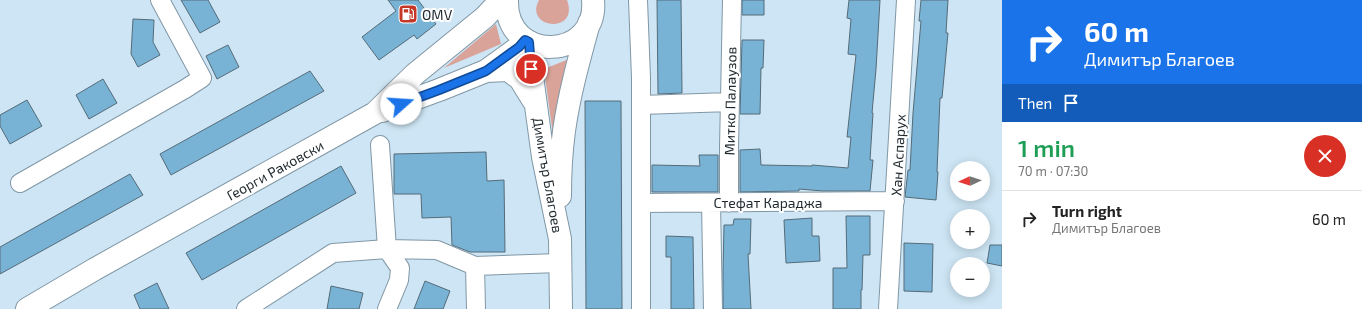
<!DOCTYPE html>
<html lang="en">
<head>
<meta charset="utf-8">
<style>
	:root { --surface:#fff; --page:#f2f2f2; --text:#222; --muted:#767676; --line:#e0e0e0 }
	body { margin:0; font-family:"Exo 2",sans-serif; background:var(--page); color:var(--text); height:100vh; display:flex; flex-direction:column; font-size:15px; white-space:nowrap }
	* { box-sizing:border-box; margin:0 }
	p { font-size:13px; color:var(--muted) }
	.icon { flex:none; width:22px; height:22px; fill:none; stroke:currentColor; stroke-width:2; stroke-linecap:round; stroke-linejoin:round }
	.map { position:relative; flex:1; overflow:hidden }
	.side { display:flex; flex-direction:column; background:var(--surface); width:360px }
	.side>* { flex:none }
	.top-card { background:#1a73e8; color:#fff; overflow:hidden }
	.needle { width:26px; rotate:266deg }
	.controls { position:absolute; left:950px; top:161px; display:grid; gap:8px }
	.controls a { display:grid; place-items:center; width:40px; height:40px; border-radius:50%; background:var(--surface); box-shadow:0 2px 10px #0003; font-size:20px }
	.pin { position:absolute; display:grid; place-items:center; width:34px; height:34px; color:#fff; margin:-17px; border:2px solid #fff; border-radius:50%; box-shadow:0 1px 4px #0007 }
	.me { position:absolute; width:44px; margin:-22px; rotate:71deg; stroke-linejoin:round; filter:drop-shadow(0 0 3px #0008) }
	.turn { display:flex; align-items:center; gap:14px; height:84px; padding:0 16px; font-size:18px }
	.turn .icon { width:52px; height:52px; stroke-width:2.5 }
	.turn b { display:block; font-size:28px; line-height:34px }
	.then { display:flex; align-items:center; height:38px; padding:0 16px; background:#0003; gap:8px; font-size:15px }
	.round { display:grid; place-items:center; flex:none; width:42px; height:42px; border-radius:21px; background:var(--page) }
	.headline { display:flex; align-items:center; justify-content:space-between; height:68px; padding:0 16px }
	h1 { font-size:24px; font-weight:600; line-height:30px; color:#1e9e55 }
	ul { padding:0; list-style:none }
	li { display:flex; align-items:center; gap:12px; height:56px; padding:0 16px; border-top:1px solid var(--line) }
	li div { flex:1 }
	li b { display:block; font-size:15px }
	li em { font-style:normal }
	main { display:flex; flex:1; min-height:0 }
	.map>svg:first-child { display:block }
	.green { fill:#daa399 }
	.building { fill:#78b3d6; stroke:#556b78 }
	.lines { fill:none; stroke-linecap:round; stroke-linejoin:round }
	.street-casing { stroke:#8197a5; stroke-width:20 }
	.secondary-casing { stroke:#8197a5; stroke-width:24 }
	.street { stroke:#fff; stroke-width:18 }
	.secondary { stroke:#fff; stroke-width:22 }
	.route-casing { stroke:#114b97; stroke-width:10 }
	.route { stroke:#1a73e8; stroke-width:7 }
	.labels { text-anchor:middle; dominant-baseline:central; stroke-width:4; stroke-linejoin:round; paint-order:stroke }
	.poi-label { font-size:14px; fill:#1f282d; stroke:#fff; text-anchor:start }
	.street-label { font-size:14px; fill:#1f282d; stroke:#fff }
</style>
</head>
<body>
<main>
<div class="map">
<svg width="1002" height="309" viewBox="0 0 1002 309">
	<rect width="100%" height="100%" fill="#cde5f4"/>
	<!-- green -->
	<path class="green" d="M539,0H567C580,35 523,29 539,0Z
		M496,24L501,44L444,68Z
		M574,57L553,135L544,69Z"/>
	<!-- building -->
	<path class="building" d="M181,0H208L220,22L200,33Z
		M388,0H418L436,24L417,39L414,35L379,60L362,37L396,11Z
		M657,0H681L682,93L658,94Z
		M742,0H764V15H742Z
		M849,0H880L876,69L872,113H873L870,160H873L870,191H823L799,189V191L740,192V150L760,149L761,165L812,166V165L848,168L851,137H847L856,55L848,54L851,19L847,18Z
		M921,0H948L946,33H948L942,98H940L937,172H938L936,200L905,197L908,170H910L913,113L921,21H919Z
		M133,19L154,20L153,42L160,55L138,67L131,54Z
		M742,40H764L763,68H761L760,114H740Z
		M228,45L239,67L217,79L206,56Z
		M310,71L324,91L171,175L160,154Z
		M103,79L117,103L89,119L76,95Z
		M27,100L42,126L10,144L0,126V115Z
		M585,101H621L622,309H586Z
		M486,152L487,181L504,180L505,252H470L452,245L451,217L422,218L421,194H394V154Z
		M699,155H718V192H652V165L700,166Z
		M341,166L356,193L202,280L186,253Z
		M130,174L143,195L0,274V247Z
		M846,216H870V255H863L862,290H861V309H833V268H847Z
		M812,218V236H819L820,261L786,263L784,220Z
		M734,219H751L750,254H748L751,309H723V271L724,225H733Z
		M666,236L693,237L694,309H671V257H666Z
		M904,243L933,244L932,292L904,291Z
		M990,245H1002V266L987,263Z
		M425,281L450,291L443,309H414Z
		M157,283L169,309H140L134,295Z
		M331,286L363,293L359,309H327Z"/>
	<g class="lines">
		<!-- street casing -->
		<g class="street-casing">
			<path id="street" d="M638,0L641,78V309
				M641,105L730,102
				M380,145L387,249L437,250L475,266L560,263
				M20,183L185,89L202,78L160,0
				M641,203L895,201
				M711,203L713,309
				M729,203V148L732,0
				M475,266L476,309
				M246,309L333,253L387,249L400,268L399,280L387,309
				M888,309L906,0"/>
		</g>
		<!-- secondary casing -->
		<g class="secondary-casing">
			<path id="secondary" d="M507,0C505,65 599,60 593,0
				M529,42L531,69L543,157L560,239L561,309
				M486,71L508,70L520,79L533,100
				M382,111L439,90L486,71L519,47L525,40
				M560,196C560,174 561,153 564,131C569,95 579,59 589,23
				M27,309L95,269L375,113L415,74L485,17L501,0"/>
		</g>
		<!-- street -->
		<use href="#street" class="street"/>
		<!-- secondary -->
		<use href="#secondary" class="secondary"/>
	</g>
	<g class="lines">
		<!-- route casing -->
		<g class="route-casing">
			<path id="route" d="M401,104L439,90L486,71L519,47L525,40L529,42L531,69"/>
		</g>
		<!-- route -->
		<use href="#route" class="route"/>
	</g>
	<!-- icons -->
	<defs>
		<g id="fuel-square" transform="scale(1)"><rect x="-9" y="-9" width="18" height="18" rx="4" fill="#c53827" stroke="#fff"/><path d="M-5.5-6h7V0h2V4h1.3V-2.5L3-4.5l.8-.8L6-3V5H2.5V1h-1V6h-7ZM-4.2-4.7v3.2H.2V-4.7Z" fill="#fff"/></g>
	</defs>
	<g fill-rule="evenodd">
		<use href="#fuel-square" x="408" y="14"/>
	</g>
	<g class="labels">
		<!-- poi labels -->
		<g class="poi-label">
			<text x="422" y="14">OMV</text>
		</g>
		<!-- street labels -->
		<g class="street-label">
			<text transform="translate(730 101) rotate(-89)">Митко Палаузов</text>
			<text transform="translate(898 155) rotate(-87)">Хан Аспарух</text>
			<text transform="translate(275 170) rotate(-29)">Георги Раковски</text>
			<text transform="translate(548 175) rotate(80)">Димитър Благоев</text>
			<text x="768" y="202">Стефат Караджа</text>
		</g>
	</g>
</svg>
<div class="controls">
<a><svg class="needle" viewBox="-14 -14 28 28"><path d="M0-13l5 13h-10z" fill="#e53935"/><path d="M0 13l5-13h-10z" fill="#767676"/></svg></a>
<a>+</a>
<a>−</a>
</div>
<div class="pin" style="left:531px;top:69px;background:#d93025"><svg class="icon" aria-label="arrive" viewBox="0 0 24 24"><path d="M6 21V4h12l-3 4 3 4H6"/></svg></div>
<svg class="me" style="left:401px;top:104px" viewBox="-20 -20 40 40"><circle r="19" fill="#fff"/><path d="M0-13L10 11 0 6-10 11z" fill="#1a73e8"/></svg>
</div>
<section class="side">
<div class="top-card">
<div class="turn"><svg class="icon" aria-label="right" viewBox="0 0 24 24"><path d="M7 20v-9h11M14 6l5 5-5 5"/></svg><div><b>60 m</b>Димитър Благоев</div></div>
<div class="then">Then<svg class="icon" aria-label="arrive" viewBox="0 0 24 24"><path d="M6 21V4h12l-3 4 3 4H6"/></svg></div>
</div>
<div class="headline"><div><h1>1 min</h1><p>70 m · 07:30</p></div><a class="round" style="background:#d93025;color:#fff"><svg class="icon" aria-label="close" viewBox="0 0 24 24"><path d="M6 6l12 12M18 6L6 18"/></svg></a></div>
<ul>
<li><svg class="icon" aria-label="right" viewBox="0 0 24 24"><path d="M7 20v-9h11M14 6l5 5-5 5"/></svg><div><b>Turn right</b><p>Димитър Благоев</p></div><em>60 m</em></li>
</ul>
</section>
</main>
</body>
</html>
